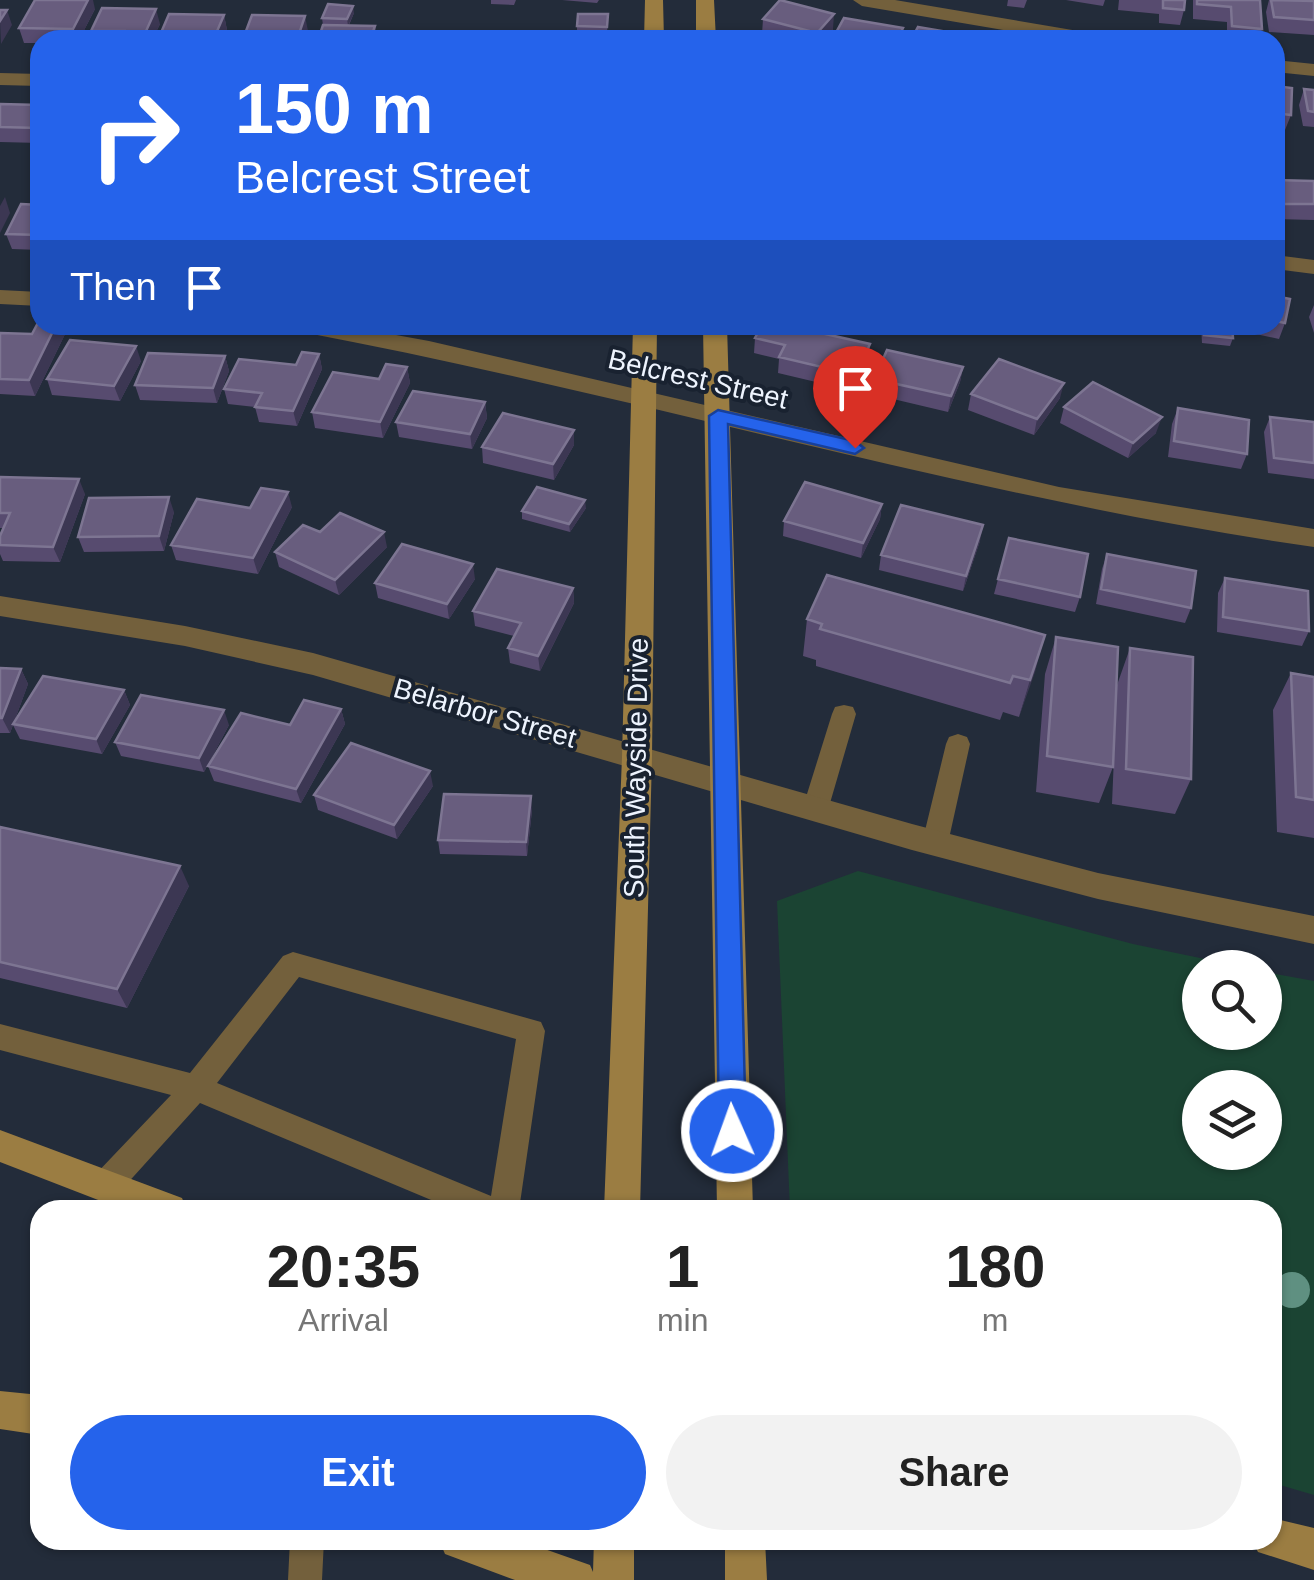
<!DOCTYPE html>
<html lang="en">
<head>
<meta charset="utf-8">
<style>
	:root { --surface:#fff; --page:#f2f2f2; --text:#222; --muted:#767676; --accent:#2563eb }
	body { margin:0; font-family:Helvetica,sans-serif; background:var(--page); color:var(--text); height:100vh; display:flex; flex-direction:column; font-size:38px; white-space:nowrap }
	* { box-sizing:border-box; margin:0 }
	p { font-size:32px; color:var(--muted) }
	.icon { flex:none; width:55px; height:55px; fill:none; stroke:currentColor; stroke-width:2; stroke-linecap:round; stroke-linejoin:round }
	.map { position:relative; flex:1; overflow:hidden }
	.drawer { position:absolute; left:30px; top:1200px; width:1252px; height:350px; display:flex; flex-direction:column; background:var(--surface); border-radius:30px; box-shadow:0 2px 8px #0004 }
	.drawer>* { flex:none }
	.top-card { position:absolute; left:30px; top:30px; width:1255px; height:305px; border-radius:30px; box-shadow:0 2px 8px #0004; background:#2563eb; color:#fff; overflow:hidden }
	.tools { position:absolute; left:1182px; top:950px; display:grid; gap:20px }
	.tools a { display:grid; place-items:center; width:100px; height:100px; border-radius:50%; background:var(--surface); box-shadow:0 2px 8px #0004; font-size:50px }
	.pin { position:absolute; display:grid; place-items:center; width:85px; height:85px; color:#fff; margin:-102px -42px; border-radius:50% 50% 50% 0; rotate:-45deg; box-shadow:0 0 10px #0007 }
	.pin .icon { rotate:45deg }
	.me { position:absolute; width:110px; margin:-55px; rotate:358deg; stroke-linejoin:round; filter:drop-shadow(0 0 8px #0008) }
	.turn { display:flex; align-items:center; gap:35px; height:210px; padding:0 40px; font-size:45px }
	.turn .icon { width:130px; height:130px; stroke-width:2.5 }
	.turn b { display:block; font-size:70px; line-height:85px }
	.then { display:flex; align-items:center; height:95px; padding:0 40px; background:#0003; gap:20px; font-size:38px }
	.eta { display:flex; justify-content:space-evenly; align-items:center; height:170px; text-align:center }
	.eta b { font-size:60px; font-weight:700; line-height:70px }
	.action { display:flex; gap:20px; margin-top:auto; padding:20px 40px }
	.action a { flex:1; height:115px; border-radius:60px; background:var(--accent); color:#fff; font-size:40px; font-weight:700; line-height:115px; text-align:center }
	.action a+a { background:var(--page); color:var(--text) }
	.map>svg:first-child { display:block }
	.green { fill:#1b4433; fill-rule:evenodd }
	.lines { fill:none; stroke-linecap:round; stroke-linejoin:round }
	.lane { fill:#73603c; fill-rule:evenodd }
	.street { fill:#73603c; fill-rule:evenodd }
	.secondary { fill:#9b7d42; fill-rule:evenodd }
	.tree { fill:#5f9081 }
	.wall { fill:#574b6f }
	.shaded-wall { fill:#3c3753 }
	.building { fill:#685d7e; stroke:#7d7592; stroke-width:2.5 }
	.route { fill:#2563eb; stroke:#184099; stroke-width:2.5 }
	.labels { text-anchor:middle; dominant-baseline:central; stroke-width:8; stroke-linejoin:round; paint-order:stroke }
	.street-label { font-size:28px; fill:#eef4fe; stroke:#192230 }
</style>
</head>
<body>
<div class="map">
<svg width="1314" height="1580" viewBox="0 0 1314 1580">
	<rect width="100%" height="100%" fill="#232c3a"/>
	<!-- green -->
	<path class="green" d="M858,871L1133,944L1243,967L1200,968V1032H1265V972L1314,981V1495L1273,1483L1272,1210H790L777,901ZM1200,1088H1265V1152H1200Z"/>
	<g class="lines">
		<!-- lane -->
		<path class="lane" d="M844,705L853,707L856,714L828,810L824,817H806L802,810L832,714L835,707Z
			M958,734L967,737L970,744L948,843L944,850L935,854L926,850L922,843L946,744L949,737Z
			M293,952L541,1022L545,1031L519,1210H455L200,1103L115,1197L104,1201L93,1197L89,1187L93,1177L171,1095L0,1050V1024L190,1073L283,956ZM299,977L516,1039L491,1196L217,1083Z
			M290,1540H324L322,1580H288Z"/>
		<!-- street -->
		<path class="street" d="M853,0H895L1096,34L1106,40H1063L862,6Z
			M1275,60L1314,64V76L1275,72Z
			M0,73L40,74V86L0,85Z
			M1275,255L1314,260V274L1275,269Z
			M0,290L40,292V306L0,304Z
			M290,325H341L429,341L1059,487L1314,529V547C972,498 641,396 302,332Z
			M0,596L185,626L313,653L912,824L1098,873L1314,916V944L1098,899L912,850L313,675L185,646L0,616Z"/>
		<!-- secondary -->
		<path class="secondary" d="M645,0H663L664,40H644Z
			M696,0H714L716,40H696Z
			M633,325H657L652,757L640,1210H604L622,757Z
			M703,325H727L753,1210H717Z
			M0,1130L182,1198L187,1210H124L0,1162Z
			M0,1391L40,1395V1435L0,1429Z
			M1272,1518L1314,1528V1570L1258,1552L1252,1540H1272Z
			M439,1540H519L590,1565L593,1572L594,1540H634V1580H515L445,1554Z
			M725,1540H765L767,1580H725Z"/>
	</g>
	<!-- trees -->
	<circle class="tree" cx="1292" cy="1290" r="18"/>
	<!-- wall -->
	<path class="wall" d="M491,0H516L514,5L491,4Z
		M562,0H599L597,3Z
		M1008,0H1027L1024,8L1007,6Z
		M1066,0H1105L1103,6Z
		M1119,0H1185L1184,10L1180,25L1159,23V14L1118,10Z
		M1193,0H1260L1262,29L1258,40H1227V22L1193,19Z
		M1269,0L1314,1V35L1269,32L1266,12Z
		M95,9L79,40H40V43H24L19,28Z
		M354,13L349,25L375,26L377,40H318L323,25L322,18Z
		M608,14L607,34H577V26Z
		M224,15L227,30L223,40H161L160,35Z
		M763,19L833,29L823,40H785L762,34Z
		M160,24L152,40H93L91,31Z
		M1275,86L1291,115L1285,130L1275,129Z
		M1304,89L1314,90V127L1303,126L1299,105Z
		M0,104L40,105V143L0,142Z
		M1275,180L1314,181V220L1275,219Z
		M40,205V250L12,249L6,234Z
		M1275,296L1285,323L1279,339L1232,329L1233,338L1230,346L1202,343L1201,325H1275Z
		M1314,305V333L1309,317Z
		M40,325H67L68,328L35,396L0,394V333L32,334Z
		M857,325H885L881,332Z
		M1142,325H1165L1162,334L1142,331Z
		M755,338L870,344L868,360L854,391L778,373L779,359L754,353Z
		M319,354L322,369L297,426L259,422L255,407L228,404L224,389L296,365Z
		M225,356L229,371L217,403L140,400L135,385Z
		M141,361L120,401L52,395L47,379Z
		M407,367L410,383L383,438L315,428L312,412L379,379Z
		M963,367L960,382L948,412L872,394L874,379Z
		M971,394L1060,398L1034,435L968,410Z
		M485,402L487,418L472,449L399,437L396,422Z
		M1064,407L1156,433L1128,458L1060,423Z
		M1178,408L1247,454L1241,469L1168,457L1172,424Z
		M1270,417L1314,422V479L1268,473L1264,432Z
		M574,430V445L554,480L483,463L482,447Z
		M0,477L85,494L60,562L3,561L0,554V536L3,528H0Z
		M882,504L880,519L861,558L783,536L784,521Z
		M292,507L258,574L176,560L171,545L250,508Z
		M586,508L570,532L522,519V511Z
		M174,512L164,551L84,552L78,537Z
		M1009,538L1080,597L1075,612L994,594Z
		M980,541L963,591L879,570L881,555Z
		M387,547L339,595L279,567L275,552Z
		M1107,554L1191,608L1185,623L1096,604L1102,569Z
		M1225,578L1309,631L1302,646L1217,632L1218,593Z
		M475,579L449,619L378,598L375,583Z
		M573,588L574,603L540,671L510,663L508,648L514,636L475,626L473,611Z
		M807,619L1045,635L1019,717L1003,712L1000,720L816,666V660L803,656Z
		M1056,637L1113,767L1099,803L1036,792L1045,674Z
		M1130,648L1191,779L1175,814L1112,804L1117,685Z
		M0,668L21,669L28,684L14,722L124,690L130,705L102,754L20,739L13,725L10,733H0Z
		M1291,673L1314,677V838L1277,832L1273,710Z
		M341,709L345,724L301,803L214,781L208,766L290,725Z
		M229,725L204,772L121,756L115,742Z
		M433,786L397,839L318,810L314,795Z
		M532,810L527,856L440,854L438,840Z
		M0,827L189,886L127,1008L0,978Z"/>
	<!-- shaded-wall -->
	<path class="shaded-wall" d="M88,0H93L95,9L79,40H76L73,29Z
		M353,6L354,13L348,26L347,19Z
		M156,9L160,24L152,40H142Z
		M7,10L12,25L1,44L0,21Z
		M834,14L833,29L823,40H817V33Z
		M224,15L227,30L223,40H216L215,36Z
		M305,16L308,31L305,40H297Z
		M375,26L377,40H370Z
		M5,197L10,213L0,233V206Z
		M56,325H67L68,328L35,396L29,380Z
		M870,344L868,360L854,391L856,375Z
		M136,346L141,361L120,401L114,386Z
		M319,354L322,369L297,426L293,411Z
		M225,356L229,371L217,403L213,388Z
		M407,367L410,383L383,438L380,422Z
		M963,367L960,382L948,412L951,396Z
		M1064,383L1060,398L1034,435L1037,419Z
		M485,402L487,418L472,449L470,434Z
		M1162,417L1156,433L1128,458L1133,443Z
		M574,430V445L554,480L553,464Z
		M79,479L85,494L60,562L53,547Z
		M288,492L292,507L258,574L253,558Z
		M169,497L174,512L164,551L159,536Z
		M585,500L586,508L570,532L569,524Z
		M882,504L880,519L861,558L863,543Z
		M983,525L980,541L963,591L966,576Z
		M384,532L387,547L339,595L335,580Z
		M473,564L475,579L449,619L447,604Z
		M573,588L574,603L540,671L538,656Z
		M1045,635L1035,672L1019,717L1030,680Z
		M21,669L28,684L10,733L2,718Z
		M124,690L130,705L102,754L96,739Z
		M341,709L345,724L301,803L296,789Z
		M224,710L229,725L204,772L199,758Z
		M430,771L433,786L397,839L394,825Z
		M531,796L532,810L527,856L526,842Z
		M180,866L189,886L127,1008L117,989Z"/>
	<!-- building -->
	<path class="building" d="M35,0H88L73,29L19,28Z
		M780,0L834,14L817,33L763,19Z
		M1163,0H1185L1184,10L1163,8Z
		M1197,0H1260L1262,29L1232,26L1231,7L1197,4Z
		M1271,0L1314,1V20L1274,17Z
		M328,4L353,6L347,19L322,18Z
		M102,8L156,9L142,40H119L124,31H91Z
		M0,10H7L0,21Z
		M169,14L224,15L215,36L160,35Z
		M578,14H608L607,27L577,26Z
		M252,15L305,16L297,40L243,39Z
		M844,18L903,28L897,40H832Z
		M323,25L375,26L370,40H318Z
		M918,27L977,37L975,40H911Z
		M397,32H447L446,40H396Z
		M1100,36L1124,40H1099Z
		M465,37L487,40H463Z
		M1275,86L1292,88L1291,115L1275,113Z
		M1304,89L1314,90V112L1308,111Z
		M0,104L40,105L39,128L0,127Z
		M1275,180L1314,181V204H1275Z
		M21,204L40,205V235L6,234Z
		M1275,296L1290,299L1285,323L1275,321Z
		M40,319V325H56L29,380L0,379V333L32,334Z
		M762,325H785L870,344L856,375L779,357L785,345L755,338Z
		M1204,325H1232L1233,338L1204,335Z
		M70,340L136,346L114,386L47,379Z
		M887,350L963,367L951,396L874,379Z
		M302,352L319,354L293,411L255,407L262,393L224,389L239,359L296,365Z
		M148,353L225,356L213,388L135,385Z
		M999,359L1064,383L1037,419L971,394Z
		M386,364L407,367L380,422L312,412L333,372L379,379Z
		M1093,382L1162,417L1133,443L1064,407Z
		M413,391L485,402L470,434L396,422Z
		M1178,408L1249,420L1247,454L1174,441Z
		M503,413L574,430L553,464L482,447Z
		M1270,417L1314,422V463L1274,458Z
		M0,477L79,479L53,547L0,545V536L10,513H0Z
		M805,482L882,504L863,543L784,521Z
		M537,487L585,500L569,524L522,511Z
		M261,488L288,492L253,558L171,545L197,499L250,508Z
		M169,497L159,536L78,537L89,498Z
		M901,505L983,525L966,576L881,555Z
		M340,513L384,532L335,580L275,552L303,525L320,532Z
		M1009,538L1088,554L1080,597L998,579Z
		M402,544L473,564L447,604L375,583Z
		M1107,554L1196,571L1191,608L1101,589Z
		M497,569L573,588L538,656L508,648L521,623L473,611Z
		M827,575L1045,635L1030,680L1013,676L1010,683L820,629L822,624L807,619Z
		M1225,578L1308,591L1309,631L1223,617Z
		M1056,637L1118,647L1113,767L1047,756Z
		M1130,648L1193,657L1191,779L1126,769Z
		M0,668L21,669L2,718H0Z
		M1291,673L1314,677V800L1296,797Z
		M43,676L124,690L96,739L13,724Z
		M141,695L224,710L199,758L115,742Z
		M304,700L341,709L296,789L208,766L241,713L290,725Z
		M351,743L430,771L394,825L314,795Z
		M444,794L531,796L526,842L438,840Z
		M0,827L180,866L117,989L0,962Z"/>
	<!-- route -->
	<path class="route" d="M718,410L855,441L864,448L855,454L728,424L746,1131L742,1139L732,1143L723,1139L719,1131L709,416Z"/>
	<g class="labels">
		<!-- street labels -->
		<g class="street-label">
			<text transform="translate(698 379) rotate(13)">Belcrest Street</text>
			<text transform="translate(485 713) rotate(16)">Belarbor Street</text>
			<text transform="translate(636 768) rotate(-89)">South Wayside Drive</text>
		</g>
	</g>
</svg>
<div class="tools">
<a><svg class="icon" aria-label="search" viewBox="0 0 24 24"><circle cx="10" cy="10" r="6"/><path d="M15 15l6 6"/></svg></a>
<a><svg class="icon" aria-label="layers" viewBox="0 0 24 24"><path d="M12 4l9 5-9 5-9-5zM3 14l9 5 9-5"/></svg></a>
</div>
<div class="pin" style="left:855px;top:448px;background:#d93025"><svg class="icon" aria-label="arrive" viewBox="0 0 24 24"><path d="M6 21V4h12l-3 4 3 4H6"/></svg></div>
<svg class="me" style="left:732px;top:1131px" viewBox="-20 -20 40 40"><circle r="17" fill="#2563eb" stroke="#fff" stroke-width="3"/><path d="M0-11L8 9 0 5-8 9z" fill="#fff"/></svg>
<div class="top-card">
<div class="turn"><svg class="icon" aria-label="right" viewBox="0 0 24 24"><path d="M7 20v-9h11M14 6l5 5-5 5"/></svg><div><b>150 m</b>Belcrest Street</div></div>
<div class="then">Then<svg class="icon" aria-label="arrive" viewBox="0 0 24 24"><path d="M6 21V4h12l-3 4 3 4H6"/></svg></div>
</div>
<section class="drawer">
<div class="eta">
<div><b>20:35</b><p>Arrival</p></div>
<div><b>1</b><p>min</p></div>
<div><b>180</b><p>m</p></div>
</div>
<div class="action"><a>Exit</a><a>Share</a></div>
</section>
</div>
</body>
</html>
